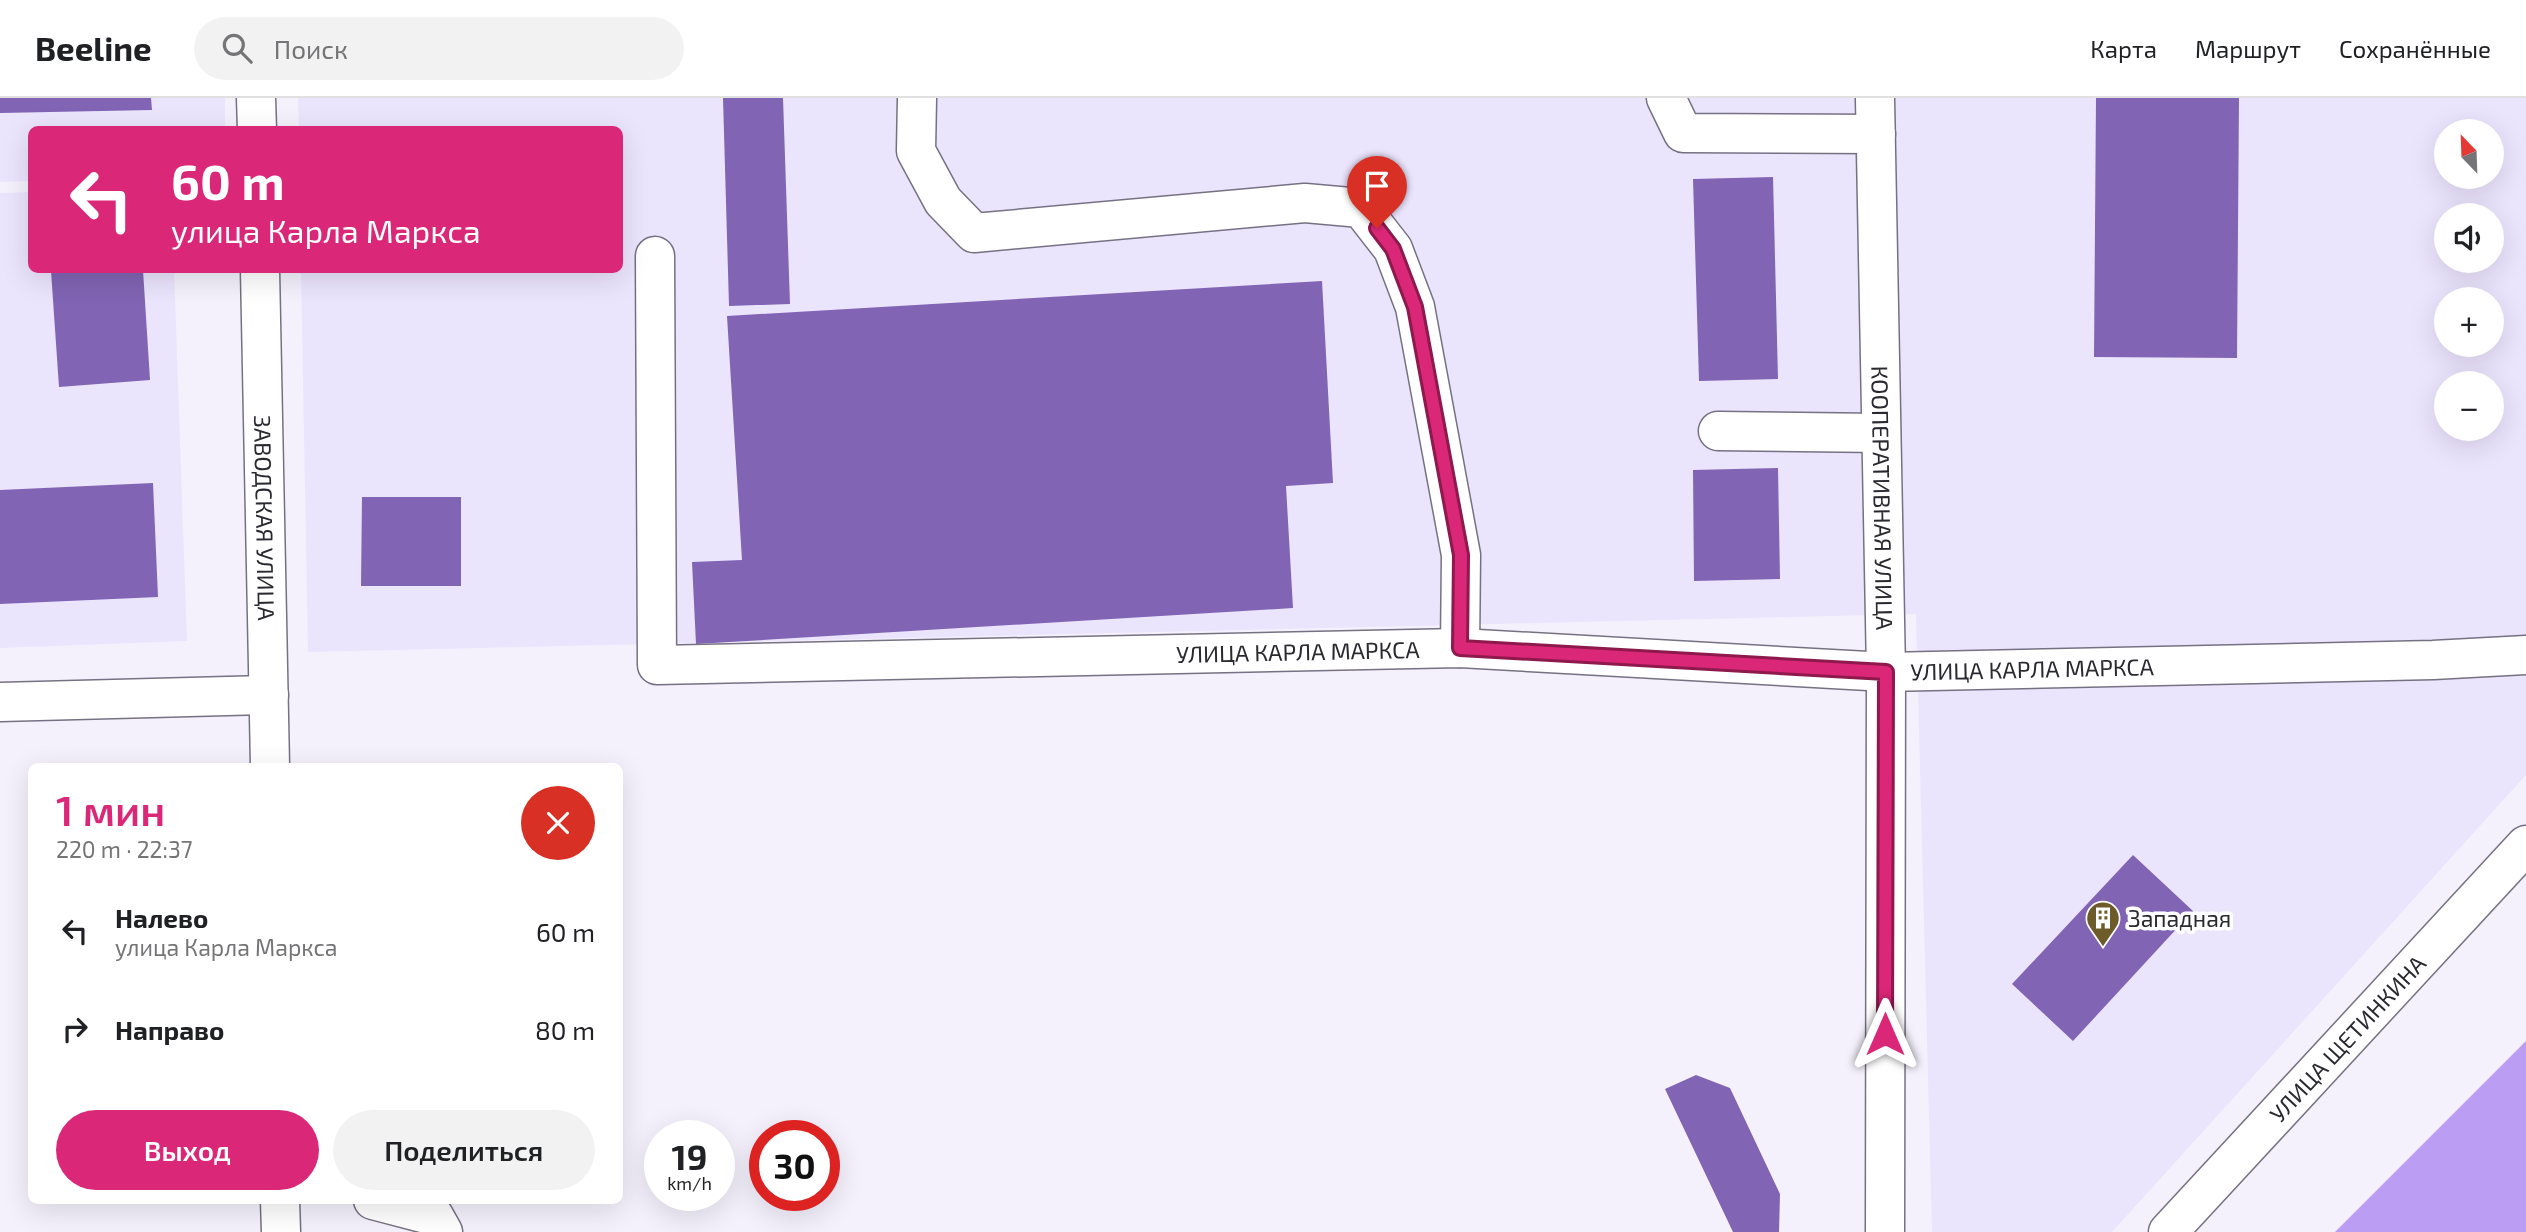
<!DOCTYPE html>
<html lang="ru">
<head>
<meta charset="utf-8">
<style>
	:root { --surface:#fff; --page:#f2f2f2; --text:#202124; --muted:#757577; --line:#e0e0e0; --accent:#db2777 }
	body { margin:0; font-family:"Exo 2",sans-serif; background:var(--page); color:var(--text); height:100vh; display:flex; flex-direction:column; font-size:26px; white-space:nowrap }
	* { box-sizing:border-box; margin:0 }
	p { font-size:23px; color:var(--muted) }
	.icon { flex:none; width:38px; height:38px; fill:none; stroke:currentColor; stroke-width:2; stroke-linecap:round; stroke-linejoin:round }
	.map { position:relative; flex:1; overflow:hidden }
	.drawer { position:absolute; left:28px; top:665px; width:595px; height:441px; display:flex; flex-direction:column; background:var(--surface); border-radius:10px; box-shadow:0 7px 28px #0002 }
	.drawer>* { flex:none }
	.hud { position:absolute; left:28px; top:28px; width:595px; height:147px; border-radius:10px; box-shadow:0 7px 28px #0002; background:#db2777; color:#fff; overflow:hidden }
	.needle { width:46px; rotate:337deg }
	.controls { position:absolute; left:2434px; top:21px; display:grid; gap:14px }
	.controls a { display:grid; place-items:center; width:70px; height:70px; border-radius:50%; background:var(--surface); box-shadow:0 7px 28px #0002; font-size:35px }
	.speed { position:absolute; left:644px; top:1022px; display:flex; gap:14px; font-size:35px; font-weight:700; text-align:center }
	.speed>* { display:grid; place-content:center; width:91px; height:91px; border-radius:50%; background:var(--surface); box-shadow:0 7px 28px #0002; line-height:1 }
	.speed small { font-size:18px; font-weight:400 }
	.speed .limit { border:10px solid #d22; background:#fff; color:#111 }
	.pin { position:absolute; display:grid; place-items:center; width:60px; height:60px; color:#fff; margin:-72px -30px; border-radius:50% 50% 50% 0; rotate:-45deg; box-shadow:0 0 7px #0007 }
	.pin .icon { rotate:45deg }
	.me { position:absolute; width:77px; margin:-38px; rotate:0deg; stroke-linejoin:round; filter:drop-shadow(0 0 5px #0008) }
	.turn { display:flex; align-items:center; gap:24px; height:147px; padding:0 28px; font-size:32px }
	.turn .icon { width:91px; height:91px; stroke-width:2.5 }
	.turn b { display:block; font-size:49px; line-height:60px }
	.round { display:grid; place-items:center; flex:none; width:74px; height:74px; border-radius:37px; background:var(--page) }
	.overview { display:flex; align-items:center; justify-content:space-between; height:119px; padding:0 28px }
	h1 { font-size:42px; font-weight:600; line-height:52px; color:var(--accent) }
	.button { display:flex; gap:14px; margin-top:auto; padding:14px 28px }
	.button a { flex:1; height:80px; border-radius:42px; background:var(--accent); color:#fff; font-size:28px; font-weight:600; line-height:80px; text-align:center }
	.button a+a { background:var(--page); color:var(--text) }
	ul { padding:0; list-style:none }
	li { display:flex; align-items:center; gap:21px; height:98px; padding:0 28px }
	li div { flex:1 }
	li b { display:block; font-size:26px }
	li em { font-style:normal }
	header { display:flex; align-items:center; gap:42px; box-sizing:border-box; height:98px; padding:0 35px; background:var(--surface); border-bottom:2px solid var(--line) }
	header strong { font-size:33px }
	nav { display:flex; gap:38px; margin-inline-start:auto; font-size:24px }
	.search { width:490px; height:63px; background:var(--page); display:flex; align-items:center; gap:18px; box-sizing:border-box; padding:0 24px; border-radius:38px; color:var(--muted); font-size:26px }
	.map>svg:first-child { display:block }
	.built { fill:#ebe4fd; fill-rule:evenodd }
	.forest { fill:#bb9ef4 }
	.building { fill:#8164b4 }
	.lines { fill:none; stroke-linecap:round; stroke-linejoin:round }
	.minor-casing { stroke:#767182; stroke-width:41 }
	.minor { stroke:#fff; stroke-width:38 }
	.route-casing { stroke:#8e194d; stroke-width:18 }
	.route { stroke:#db2777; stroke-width:12 }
	.labels { text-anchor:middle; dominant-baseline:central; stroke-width:7; stroke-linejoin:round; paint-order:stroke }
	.street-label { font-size:23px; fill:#2b2930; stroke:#fff }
	.poi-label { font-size:23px; fill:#2b2930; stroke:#fff; text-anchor:start }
</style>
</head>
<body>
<header>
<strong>Beeline</strong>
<div class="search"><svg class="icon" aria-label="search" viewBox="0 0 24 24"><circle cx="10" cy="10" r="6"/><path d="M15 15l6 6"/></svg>Поиск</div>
<nav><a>Карта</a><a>Маршрут</a><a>Сохранённые</a></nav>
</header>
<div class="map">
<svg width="2526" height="1134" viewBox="0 0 2526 1134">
	<rect width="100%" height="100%" fill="#f4f1fc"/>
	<!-- built -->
	<path class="built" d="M0,0H225V31L32,32L31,83L0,84Z
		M298,0H2526V677L2112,1134H1932L1916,516L308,554L301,172H620V32L299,31ZM2446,33H2492V79H2446ZM2446,117H2492V163H2446ZM2446,201H2492V247H2446ZM2446,285H2492V331H2446Z
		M31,94L32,172H174L187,543L0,550V95Z"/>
	<!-- forest -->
	<path class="forest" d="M2526,943V1134H2335Z"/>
	<!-- building -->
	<path class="building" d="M0,0H151L152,12L0,15Z
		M723,0H783L790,206L729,208Z
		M2096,0H2239L2237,260L2094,259Z
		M1773,79L1778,281L1699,283L1693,81Z
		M74,172H143L150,282L59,289L51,173Z
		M1322,183L1333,385L1286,388L1293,510L696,546L692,464L742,462L727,218Z
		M1778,370L1780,481L1694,483L1693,372Z
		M153,385L158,499L0,506V392Z
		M362,399H461V488H361Z
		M2133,757L2193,813L2073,943L2012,886Z
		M1696,977L1730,990L1780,1096L1779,1134H1733L1665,991Z"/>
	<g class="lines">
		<!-- minor casing -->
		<g class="minor-casing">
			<g id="minor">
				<path d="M256,0L257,32"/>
				<path d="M917,0L916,53L943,103L974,135L1305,105L1361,110L1393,151L1415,209L1461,457L1460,550"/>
				<path d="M1666,0L1683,35L1876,36"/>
				<path id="s1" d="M1875,1L1886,574L1885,1134"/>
				<path id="s2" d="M655,158L657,567L1460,550L1886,574L2433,562L2526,557"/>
				<path id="s3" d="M260,172L270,668"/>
				<path d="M1718,333L1881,335"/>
				<path d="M0,604L269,597"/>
				<path d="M280,1102L281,1134"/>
				<path d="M373,1102L434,1118L443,1134"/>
				<path id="s4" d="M2168,1134L2526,747"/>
			</g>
		</g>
		<!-- minor -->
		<use href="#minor" class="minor"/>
	</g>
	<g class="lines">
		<!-- route casing -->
		<g class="route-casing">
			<path id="route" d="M1377,130L1393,151L1415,209L1461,457L1460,550L1886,574L1885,936"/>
		</g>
		<!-- route -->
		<use href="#route" class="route"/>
	</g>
	<!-- icons -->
	<defs>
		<g id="building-pin" transform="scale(1.75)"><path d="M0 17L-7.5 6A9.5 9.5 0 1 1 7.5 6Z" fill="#6e5b2a" stroke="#fff"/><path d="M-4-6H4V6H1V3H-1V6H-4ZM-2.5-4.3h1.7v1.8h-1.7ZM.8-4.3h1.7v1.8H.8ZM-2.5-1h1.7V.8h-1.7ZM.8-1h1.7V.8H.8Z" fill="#fff"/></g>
	</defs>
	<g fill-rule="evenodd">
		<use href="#building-pin" x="2103" y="820"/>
	</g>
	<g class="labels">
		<!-- street labels -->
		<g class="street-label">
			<text stroke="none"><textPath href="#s1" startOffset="399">КООПЕРАТИВНАЯ УЛИЦА</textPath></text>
			<text stroke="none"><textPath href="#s3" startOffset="248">ЗАВОДСКАЯ УЛИЦА</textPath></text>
			<text stroke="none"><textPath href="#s2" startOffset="1050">УЛИЦА КАРЛА МАРКСА</textPath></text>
			<text stroke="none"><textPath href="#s2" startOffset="1785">УЛИЦА КАРЛА МАРКСА</textPath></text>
			<text stroke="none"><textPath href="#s4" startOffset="264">УЛИЦА ЩЕТИНКИНА</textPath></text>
		</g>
		<!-- poi labels -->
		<g class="poi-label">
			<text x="2128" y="820">Западная</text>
		</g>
	</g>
</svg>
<div class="controls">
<a><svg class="needle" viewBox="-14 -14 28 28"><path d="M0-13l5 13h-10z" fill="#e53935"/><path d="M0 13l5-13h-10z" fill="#757577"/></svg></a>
<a><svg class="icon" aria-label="sound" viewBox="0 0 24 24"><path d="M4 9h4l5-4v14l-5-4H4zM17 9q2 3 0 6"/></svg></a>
<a>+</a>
<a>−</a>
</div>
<div class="speed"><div>19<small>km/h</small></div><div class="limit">30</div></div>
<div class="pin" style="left:1377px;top:130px;background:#d93025"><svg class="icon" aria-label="arrive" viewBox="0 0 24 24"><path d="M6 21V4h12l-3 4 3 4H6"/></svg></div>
<svg class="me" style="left:1885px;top:936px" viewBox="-20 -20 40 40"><path d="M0-17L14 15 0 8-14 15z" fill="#db2777" stroke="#fff" stroke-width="4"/></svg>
<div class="hud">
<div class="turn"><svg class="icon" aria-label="left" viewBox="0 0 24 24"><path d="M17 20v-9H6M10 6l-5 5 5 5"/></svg><div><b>60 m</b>улица Карла Маркса</div></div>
</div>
<section class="drawer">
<div class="overview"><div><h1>1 мин</h1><p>220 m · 22:37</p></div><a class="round" style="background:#d93025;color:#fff"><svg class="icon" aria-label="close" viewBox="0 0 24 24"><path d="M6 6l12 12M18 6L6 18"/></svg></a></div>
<ul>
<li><svg class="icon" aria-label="left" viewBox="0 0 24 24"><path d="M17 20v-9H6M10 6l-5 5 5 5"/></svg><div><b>Налево</b><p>улица Карла Маркса</p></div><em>60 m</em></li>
<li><svg class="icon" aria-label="right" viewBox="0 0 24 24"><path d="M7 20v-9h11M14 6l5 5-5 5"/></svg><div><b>Направо</b></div><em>80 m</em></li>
</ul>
<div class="button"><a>Выход</a><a>Поделиться</a></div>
</section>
</div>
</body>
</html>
